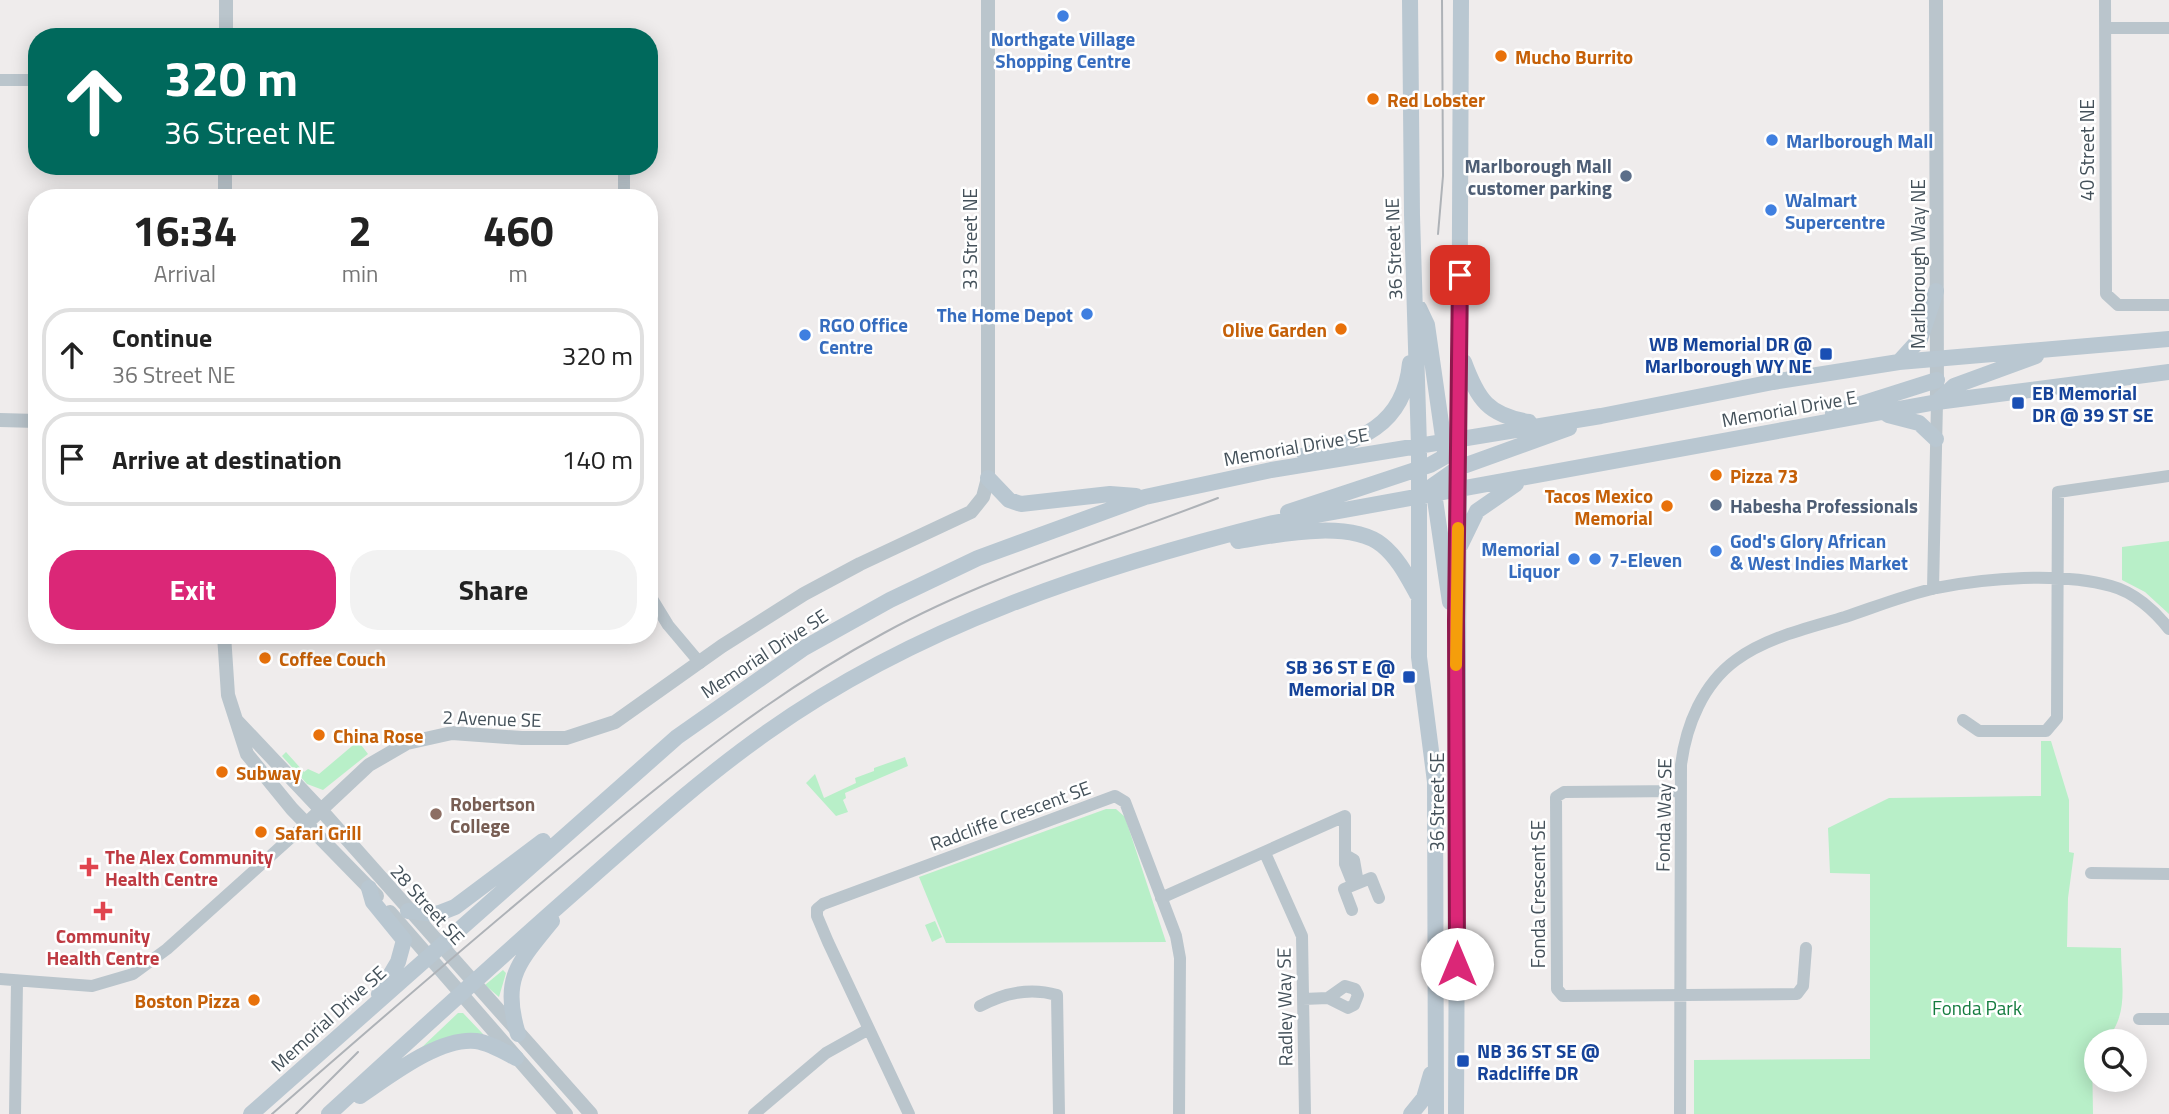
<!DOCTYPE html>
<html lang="en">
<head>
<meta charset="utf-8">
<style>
	:root { --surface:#fff; --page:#f2f2f2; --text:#222; --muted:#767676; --line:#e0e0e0; --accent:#db2777 }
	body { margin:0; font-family:"Titillium Web",sans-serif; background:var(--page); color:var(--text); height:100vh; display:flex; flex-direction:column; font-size:26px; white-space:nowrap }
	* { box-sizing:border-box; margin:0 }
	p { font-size:23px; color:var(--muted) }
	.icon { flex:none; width:38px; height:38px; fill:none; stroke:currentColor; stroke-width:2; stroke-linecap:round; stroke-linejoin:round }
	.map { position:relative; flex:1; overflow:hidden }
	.sheet { position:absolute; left:28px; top:189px; width:630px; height:455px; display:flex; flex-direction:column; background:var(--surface); border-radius:28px; box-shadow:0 4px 18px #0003 }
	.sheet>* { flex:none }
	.guide { position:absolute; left:28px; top:28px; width:630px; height:147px; border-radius:28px; box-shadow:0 4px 18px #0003; background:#00695c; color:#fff; overflow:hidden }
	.tools { position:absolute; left:2084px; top:1029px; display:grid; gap:14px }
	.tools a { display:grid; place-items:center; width:63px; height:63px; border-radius:50%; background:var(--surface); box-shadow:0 4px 18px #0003; font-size:35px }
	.pin { position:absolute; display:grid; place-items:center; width:60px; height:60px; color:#fff; margin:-30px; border-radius:14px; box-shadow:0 4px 10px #0006 }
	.me { position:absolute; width:77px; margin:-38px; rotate:0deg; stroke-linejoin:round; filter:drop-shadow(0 0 5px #0008) }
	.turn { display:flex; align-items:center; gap:24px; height:147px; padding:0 21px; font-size:32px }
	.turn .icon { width:91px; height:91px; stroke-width:2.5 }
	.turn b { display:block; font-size:49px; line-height:60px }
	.eta { display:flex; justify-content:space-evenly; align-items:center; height:119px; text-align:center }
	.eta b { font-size:42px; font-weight:700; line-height:49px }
	.button { display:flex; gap:14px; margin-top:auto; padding:14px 21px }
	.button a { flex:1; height:80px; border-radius:28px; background:var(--accent); color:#fff; font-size:28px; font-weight:700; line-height:80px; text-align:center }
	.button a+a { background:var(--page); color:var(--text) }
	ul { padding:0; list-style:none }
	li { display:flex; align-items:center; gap:21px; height:94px; margin:0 14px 10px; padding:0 7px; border:4px solid var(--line); border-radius:28px }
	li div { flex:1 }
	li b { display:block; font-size:26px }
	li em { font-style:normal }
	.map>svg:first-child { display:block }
	.green { fill:#b8efc8 }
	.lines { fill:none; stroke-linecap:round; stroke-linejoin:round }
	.minor { stroke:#bac5cc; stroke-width:12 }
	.tertiary { stroke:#bac5cc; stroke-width:14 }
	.secondary { stroke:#b9c7d1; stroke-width:16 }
	.tram { stroke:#aeb2b7; stroke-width:2 }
	.route-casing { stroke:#8e194d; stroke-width:18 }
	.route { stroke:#db2777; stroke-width:12 }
	.slow { stroke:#f59e0b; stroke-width:12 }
	.shop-dot { fill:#3f7fe0; stroke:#fff; stroke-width:2.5 }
	.food-dot { fill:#e8710a; stroke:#fff; stroke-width:2.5 }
	.service-dot { fill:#5c6f8a; stroke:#fff; stroke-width:2.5 }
	.transit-dot { fill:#1a4fb4; stroke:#fff; stroke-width:2.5 }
	.education-dot { fill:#8d6e63; stroke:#fff; stroke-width:2.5 }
	.health-dot { fill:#e0444e; stroke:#fff; stroke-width:2.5 }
	.labels { text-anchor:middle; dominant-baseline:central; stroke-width:5; stroke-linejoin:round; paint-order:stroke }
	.shop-label { font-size:19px; font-weight:bold; fill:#366cbe; stroke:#fff; text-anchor:start }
	.food-label { font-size:19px; font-weight:bold; fill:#c56008; stroke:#fff; text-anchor:start }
	.street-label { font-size:19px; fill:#44515a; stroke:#fff }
	.service-label { font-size:19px; font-weight:bold; fill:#4e5e75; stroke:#fff; text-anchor:end }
	.transit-label { font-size:19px; font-weight:bold; fill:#164399; stroke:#fff; text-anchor:end }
	.education-label { font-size:19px; font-weight:bold; fill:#785e54; stroke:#fff; text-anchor:start }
	.health-label { font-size:19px; font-weight:bold; fill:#be3a42; stroke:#fff; text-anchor:start }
	.park-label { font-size:19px; fill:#147c3f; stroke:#fff }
</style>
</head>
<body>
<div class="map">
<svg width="2169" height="1114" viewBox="0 0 2169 1114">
	<rect width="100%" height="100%" fill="#efecec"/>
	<!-- green -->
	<path class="green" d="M2169,541V614L2145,592L2122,580V547Z
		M358,741L368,754L323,790L307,784L282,756L286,752L304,772L308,769L319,774Z
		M2041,741H2051L2069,800V852L2074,853L2068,898L2067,947L2121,948C2121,983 2130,1015 2105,1041H2096V1050L2092,1054L2093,1114H1694V1060L1870,1059V874L1830,873L1828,828L1889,798L2041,796Z
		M905,757L908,766L845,793L846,798L843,800L848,812L836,816L806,783L815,774L824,798L856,783L855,778L874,771V768Z
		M1106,809H1116L1125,817L1166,942L946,943L919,877Z
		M935,921L942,937L932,942L925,925Z
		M503,970L506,973L499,997L485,985Z
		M458,1013H463L483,1034L419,1050Z"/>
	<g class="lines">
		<!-- minor -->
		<path class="minor" d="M2105,0L2106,294L2118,305H2169
			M2105,28H2169
			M0,80H37
			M624,166V198
			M1933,589L1937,402
			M649,594L668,625L700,663
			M1963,720L1979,731H2046L2057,718L2058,492L2169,476
			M1680,791L1564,792L1556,797L1557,989L1563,996L1797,994L1803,986L1806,948
			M1265,853L1302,936L1305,1114
			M1347,856L1354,860L1358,883
			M2091,873L2169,874
			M1161,898L1345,816V864L1351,879L1358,880
			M1352,910L1344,889L1371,878L1379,898
			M0,979L92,986L133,974L167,949L306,824
			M1303,999L1328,998L1348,1008L1354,1005L1358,995L1355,989L1345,986L1328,998
			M980,1006C1004,993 1030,987 1057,995L1059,1114
			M2139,1019H2169
			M15,1114L17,982
			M754,1114L826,1053L869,1029
			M909,1114L828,942L817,916V909L823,904L1115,796L1125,802L1176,936L1180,958L1179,1114
			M1680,1114L1681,765C1686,725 1703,684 1736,660C1767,637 1809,628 1845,617C1875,607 1905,595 1936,588C1986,578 2061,572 2111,586C2134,592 2155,611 2169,629"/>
		<!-- tertiary -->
		<path class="tertiary" d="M226,0V37
			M1936,0L1937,402
			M225,198V166
			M0,420L37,421
			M224,635L228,695L247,754L292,809L377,896
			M237,721L321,810L591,1114
			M306,824L369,765L407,743L452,733L522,738H566L615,722L722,646L804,594L860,564L971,512L983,497L988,478V0
			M390,912L566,1114"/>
		<!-- secondary -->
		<path class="secondary" d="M1410,0L1412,215L1419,446V657L1435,782L1436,1114
			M1419,308L1427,325L1445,451
			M1464,362C1478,400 1488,415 1529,422
			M1899,362L1920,339L1936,291
			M1937,402L1954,386L2036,356
			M1833,413L1937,380
			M1888,415L1919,423L1936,439
			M1305,455C1359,441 1404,427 1410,363
			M988,478L1009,500L1021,504L1110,494L1136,496
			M1433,486L1450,602
			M1418,496L1458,468L1569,428
			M1288,512L1430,465L1446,456L1459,438
			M1238,541C1276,535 1349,519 1382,545C1398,558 1407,576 1417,594
			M1460,546L1477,511L1516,484
			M369,888L373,902L404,940L398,962L379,994
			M408,911L437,914L455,907L543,841
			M518,1034C501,979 518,963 552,921
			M360,1096C390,1076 439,1037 476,1041C490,1043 503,1051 516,1058
			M251,1114L677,737L804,648L890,600L978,558L1145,497L1271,470L1601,416L1773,382L1899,362L2169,339
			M329,1114C414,1036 499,958 586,882C645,830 702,778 766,733C916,626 1096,567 1273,523L1937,402L2169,372
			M1411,1114L1424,1098L1431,1074
			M1456,1114L1461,0"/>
		<!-- tram -->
		<path class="tram" d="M1438,234L1443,176L1442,0
			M272,1114C376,1023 480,933 586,846C681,767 775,692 884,633C990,575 1105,542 1218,498
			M296,1114L358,1052"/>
	</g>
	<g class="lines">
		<!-- route casing -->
		<g class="route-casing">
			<path id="route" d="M1457,964L1456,621L1460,275"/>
		</g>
		<!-- route -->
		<use href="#route" class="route"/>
		<!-- slow -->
		<path class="slow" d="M1456,665L1458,528"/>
	</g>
	<!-- markers -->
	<g class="shop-dot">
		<circle cx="1063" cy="16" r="7"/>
		<circle cx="1772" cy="140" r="7"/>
		<circle cx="1771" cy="210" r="7"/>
		<circle cx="1087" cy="314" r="7"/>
		<circle cx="805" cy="335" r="7"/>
		<circle cx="1716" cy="551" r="7"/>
		<circle cx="1574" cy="559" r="7"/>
		<circle cx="1595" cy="559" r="7"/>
	</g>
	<g class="food-dot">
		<circle cx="1501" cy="56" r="7"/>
		<circle cx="1373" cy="99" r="7"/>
		<circle cx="1341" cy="329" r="7"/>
		<circle cx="1716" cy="475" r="7"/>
		<circle cx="1667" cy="506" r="7"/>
		<circle cx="265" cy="658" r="7"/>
		<circle cx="319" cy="735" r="7"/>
		<circle cx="222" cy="772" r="7"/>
		<circle cx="261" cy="832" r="7"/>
		<circle cx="254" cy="1000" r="7"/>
	</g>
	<g class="service-dot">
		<circle cx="1626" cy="176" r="7"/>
		<circle cx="1716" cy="505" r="7"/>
	</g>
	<g class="transit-dot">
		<rect x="1819" y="347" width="14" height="14" rx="3.5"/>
		<rect x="2011" y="396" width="14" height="14" rx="3.5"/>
		<rect x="1402" y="670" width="14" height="14" rx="3.5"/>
		<rect x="1456" y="1054" width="14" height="14" rx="3.5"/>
	</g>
	<circle class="education-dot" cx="436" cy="814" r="7"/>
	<g class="health-dot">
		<path d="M85.5 856.5h7v7h7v7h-7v7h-7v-7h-7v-7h7z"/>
		<path d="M99.5 900.5h7v7h7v7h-7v7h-7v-7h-7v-7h7z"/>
	</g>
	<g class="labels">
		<!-- shop labels -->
		<g class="shop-label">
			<text x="1063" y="38" text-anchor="middle">Northgate Village<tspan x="1063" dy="22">Shopping Centre</tspan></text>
			<text x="1786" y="140">Marlborough Mall</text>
			<text x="1785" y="199">Walmart<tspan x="1785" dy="22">Supercentre</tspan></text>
			<text x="1073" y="314" text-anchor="end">The Home Depot</text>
			<text x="819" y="324">RGO Office<tspan x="819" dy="22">Centre</tspan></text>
			<text x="1730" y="540">God's Glory African<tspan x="1730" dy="22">&amp; West Indies Market</tspan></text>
			<text x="1560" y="548" text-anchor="end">Memorial<tspan x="1560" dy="22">Liquor</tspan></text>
			<text x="1609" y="559">7-Eleven</text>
		</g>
		<!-- food labels -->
		<g class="food-label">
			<text x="1515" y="56">Mucho Burrito</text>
			<text x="1387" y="99">Red Lobster</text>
			<text x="1327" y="329" text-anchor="end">Olive Garden</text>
			<text x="1730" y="475">Pizza 73</text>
			<text x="1653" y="495" text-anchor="end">Tacos Mexico<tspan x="1653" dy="22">Memorial</tspan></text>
			<text x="279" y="658">Coffee Couch</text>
			<text x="333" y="735">China Rose</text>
			<text x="236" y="772">Subway</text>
			<text x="275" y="832">Safari Grill</text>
			<text x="240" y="1000" text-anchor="end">Boston Pizza</text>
		</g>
		<!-- street labels -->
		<g class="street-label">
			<text transform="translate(2086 150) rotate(-90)">40 Street NE</text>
			<text transform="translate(969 239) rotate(-90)">33 Street NE</text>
			<text transform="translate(1393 249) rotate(-92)">36 Street NE</text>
			<text transform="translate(1917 264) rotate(-90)">Marlborough Way NE</text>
			<text transform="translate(1789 408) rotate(-10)">Memorial Drive E</text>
			<text transform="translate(1296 446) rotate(-10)">Memorial Drive SE</text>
			<text transform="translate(764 653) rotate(-33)">Memorial Drive SE</text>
			<text transform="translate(492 718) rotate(2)">2 Avenue SE</text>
			<text transform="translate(1436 802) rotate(-90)">36 Street SE</text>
			<text transform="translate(1010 815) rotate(-20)">Radcliffe Crescent SE</text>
			<text transform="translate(1663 815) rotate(-89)">Fonda Way SE</text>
			<text transform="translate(1537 894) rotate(-90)">Fonda Crescent SE</text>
			<text transform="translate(428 904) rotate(48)">28 Street SE</text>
			<text transform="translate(1284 1007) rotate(-91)">Radley Way SE</text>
			<text transform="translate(328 1018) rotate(-42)">Memorial Drive SE</text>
		</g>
		<!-- service labels -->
		<g class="service-label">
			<text x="1612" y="165">Marlborough Mall<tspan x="1612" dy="22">customer parking</tspan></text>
			<text x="1730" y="505" text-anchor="start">Habesha Professionals</text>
		</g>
		<!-- transit labels -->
		<g class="transit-label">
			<text x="1812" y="343">WB Memorial DR @<tspan x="1812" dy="22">Marlborough WY NE</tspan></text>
			<text x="2032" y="392" text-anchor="start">EB Memorial<tspan x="2032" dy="22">DR @ 39 ST SE</tspan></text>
			<text x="1395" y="666">SB 36 ST E @<tspan x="1395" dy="22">Memorial DR</tspan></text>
			<text x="1477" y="1050" text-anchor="start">NB 36 ST SE @<tspan x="1477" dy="22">Radcliffe DR</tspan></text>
		</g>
		<!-- education labels -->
		<g class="education-label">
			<text x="450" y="803">Robertson<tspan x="450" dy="22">College</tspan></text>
		</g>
		<!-- health labels -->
		<g class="health-label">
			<text x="105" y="856">The Alex Community<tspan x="105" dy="22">Health Centre</tspan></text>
			<text x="103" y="935" text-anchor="middle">Community<tspan x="103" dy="22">Health Centre</tspan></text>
		</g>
		<!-- park labels -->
		<g class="park-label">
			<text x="1977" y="1007">Fonda Park</text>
		</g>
	</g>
</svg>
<div class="tools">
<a><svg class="icon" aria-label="search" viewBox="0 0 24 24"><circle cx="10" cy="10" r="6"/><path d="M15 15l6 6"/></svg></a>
</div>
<div class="pin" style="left:1460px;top:275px;background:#d93025"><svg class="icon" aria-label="arrive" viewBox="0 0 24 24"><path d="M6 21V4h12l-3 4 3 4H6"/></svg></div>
<svg class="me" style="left:1457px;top:964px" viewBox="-20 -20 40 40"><circle r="19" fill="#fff"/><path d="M0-13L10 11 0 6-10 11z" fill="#db2777"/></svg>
<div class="guide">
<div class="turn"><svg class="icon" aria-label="ahead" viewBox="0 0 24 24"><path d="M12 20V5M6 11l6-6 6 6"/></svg><div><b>320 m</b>36 Street NE</div></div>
</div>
<section class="sheet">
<div class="eta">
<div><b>16:34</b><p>Arrival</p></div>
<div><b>2</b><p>min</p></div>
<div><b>460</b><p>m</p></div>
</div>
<ul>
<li><svg class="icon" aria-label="ahead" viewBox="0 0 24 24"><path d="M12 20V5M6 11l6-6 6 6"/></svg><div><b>Continue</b><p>36 Street NE</p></div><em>320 m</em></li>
<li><svg class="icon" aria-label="arrive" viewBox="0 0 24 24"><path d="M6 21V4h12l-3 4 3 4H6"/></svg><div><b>Arrive at destination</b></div><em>140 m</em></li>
</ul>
<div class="button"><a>Exit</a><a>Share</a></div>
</section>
</div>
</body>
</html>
